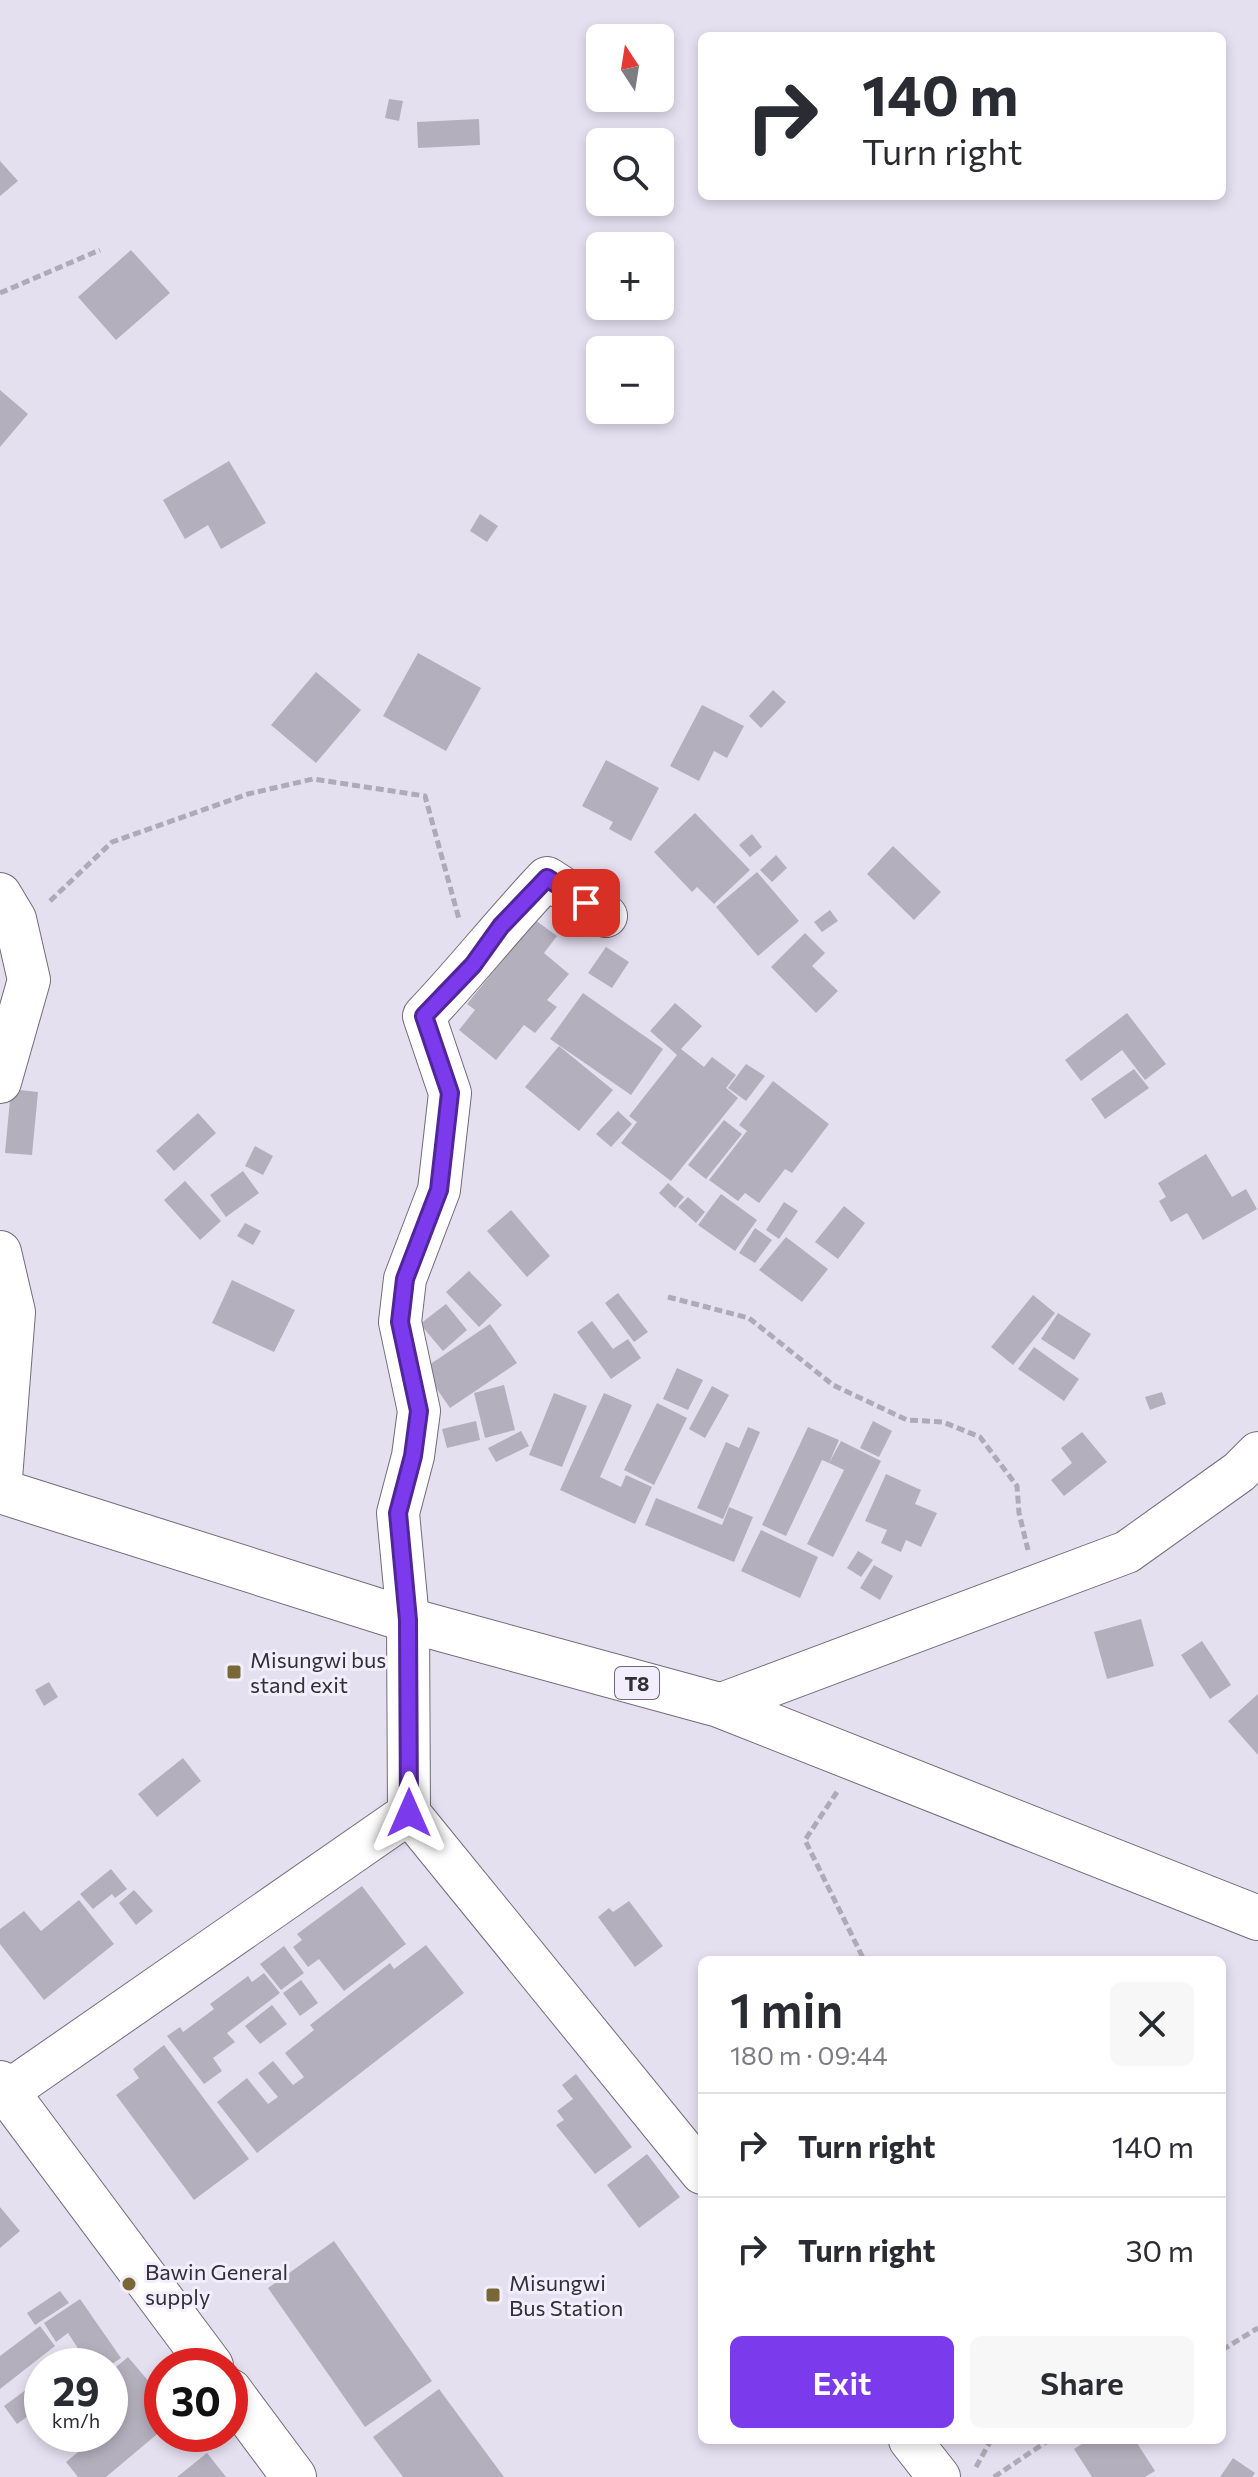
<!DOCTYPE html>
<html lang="en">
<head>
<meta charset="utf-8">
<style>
	:root { --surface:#fff; --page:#f7f7f7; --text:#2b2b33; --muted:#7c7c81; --line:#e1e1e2; --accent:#7c3aed }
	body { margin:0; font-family:Commissioner,sans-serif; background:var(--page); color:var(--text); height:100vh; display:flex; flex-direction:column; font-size:30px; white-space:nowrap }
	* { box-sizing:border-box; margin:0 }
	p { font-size:26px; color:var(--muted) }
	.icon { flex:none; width:44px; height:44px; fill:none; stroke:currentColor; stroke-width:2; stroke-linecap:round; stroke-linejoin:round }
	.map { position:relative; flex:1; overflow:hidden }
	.panel { position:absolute; left:698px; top:1956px; width:528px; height:488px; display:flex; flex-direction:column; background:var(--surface); border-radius:12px; box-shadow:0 4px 12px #0003 }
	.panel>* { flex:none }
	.top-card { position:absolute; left:698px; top:32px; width:528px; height:168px; border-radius:12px; box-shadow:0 4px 12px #0003; background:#fff; color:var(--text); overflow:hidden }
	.needle { width:52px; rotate:348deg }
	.fabs { position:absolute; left:586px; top:24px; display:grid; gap:16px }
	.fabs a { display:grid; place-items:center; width:88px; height:88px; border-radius:12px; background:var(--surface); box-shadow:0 4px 12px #0003; font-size:40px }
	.speed { position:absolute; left:24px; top:2348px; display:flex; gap:16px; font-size:40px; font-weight:700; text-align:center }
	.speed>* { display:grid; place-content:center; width:104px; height:104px; border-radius:50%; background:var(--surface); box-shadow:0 4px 12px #0003; line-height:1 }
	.speed small { font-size:20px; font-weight:400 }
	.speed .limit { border:12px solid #d22; background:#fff; color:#111 }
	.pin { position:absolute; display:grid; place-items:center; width:68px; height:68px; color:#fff; margin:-34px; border-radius:16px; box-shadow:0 4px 12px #0006 }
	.me { position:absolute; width:88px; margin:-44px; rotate:0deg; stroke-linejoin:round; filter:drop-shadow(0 0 6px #0008) }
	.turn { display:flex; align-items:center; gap:28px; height:168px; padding:0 32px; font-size:36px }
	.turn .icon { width:104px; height:104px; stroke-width:2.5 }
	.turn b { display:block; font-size:56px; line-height:68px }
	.round { display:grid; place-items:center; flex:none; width:84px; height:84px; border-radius:12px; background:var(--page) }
	.head { display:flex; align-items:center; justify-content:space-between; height:136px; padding:0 32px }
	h1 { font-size:48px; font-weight:600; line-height:60px }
	.primary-button { display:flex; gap:16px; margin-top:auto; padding:16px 32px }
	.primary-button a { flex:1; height:92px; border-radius:12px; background:var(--accent); color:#fff; font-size:32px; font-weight:600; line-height:92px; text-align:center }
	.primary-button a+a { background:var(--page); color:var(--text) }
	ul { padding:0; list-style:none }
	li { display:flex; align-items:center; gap:24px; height:104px; padding:0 32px; border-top:2px solid var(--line) }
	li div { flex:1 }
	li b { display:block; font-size:30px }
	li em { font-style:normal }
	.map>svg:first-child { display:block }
	.building { fill:#b4afbd }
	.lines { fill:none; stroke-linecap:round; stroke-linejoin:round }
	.minor-casing { stroke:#716c7a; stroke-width:44 }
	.tertiary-casing { stroke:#716c7a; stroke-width:46 }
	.trunk-casing { stroke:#716c7a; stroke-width:46 }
	.path { stroke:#aeaab7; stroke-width:5; stroke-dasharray:8 4; stroke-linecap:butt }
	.minor { stroke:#fff; stroke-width:42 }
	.tertiary { stroke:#fff; stroke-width:44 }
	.trunk { stroke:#fff; stroke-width:44 }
	.route-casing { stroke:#51269a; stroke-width:20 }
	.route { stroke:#7c3aed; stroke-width:14 }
	.poi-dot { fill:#796735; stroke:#f3eefd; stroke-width:3 }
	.labels { text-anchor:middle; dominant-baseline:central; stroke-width:6; stroke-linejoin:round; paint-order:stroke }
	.shield { fill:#f3eefd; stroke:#6c6972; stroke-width:2 }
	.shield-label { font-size:20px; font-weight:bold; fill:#323036 }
	.poi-label { font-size:22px; fill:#323036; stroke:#f3eefd; text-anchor:start }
</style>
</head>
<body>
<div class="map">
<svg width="1258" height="2477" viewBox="0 0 1258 2477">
	<rect width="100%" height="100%" fill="#e5e0f0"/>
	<!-- building -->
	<path class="building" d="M389,99L403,101L399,121L385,118Z
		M479,119L480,145L418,148L417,122Z
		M0,161L18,181L0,196Z
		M131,250L170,293L116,340L78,297Z
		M0,390L28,414L0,447Z
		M229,461L266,523L221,549L208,525L185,539L163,500Z
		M480,514L498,526L487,542L470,531Z
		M418,653L481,688L446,751L383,716Z
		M316,672L361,710L316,763L271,725Z
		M773,690L786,702L761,728L749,716Z
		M702,705L744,726L727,758L714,751L699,781L670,766Z
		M606,760L659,788L631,841L609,829L613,822L582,806Z
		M695,813L750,870L714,904L697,887L692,892L654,852Z
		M752,834L762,847L750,857L739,845Z
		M893,846L941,892L914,920L867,874Z
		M776,855L787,868L772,882L760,870Z
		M757,872L799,921L758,956L716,907Z
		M830,910L838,921L822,932L814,922Z
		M535,920L557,936L544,953L569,974L547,1000L557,1007L535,1033L524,1025L496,1060L459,1030L475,1010L467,1004Z
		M805,933L825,953L812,966L838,991L816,1013L771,967Z
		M606,947L629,962L612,988L588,973Z
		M583,993L663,1049L631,1095L550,1039Z
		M675,1003L702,1026L681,1049L704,1067L712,1057L736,1075L726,1088L738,1098L671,1181L621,1143L637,1122L629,1116L677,1055L650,1031Z
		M1127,1013L1166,1064L1145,1080L1122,1050L1081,1081L1065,1060Z
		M559,1046L613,1090L579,1131L525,1087Z
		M746,1064L765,1076L746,1101L728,1088Z
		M1134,1069L1149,1088L1105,1119L1091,1099Z
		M773,1081L829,1124L792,1173L785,1169L759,1203L745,1193L738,1201L709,1180L747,1131L739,1125Z
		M11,1089L38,1092L32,1155L5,1153Z
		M618,1111L632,1124L611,1147L596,1134Z
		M198,1113L216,1133L174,1171L156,1151Z
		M724,1120L742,1134L706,1179L688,1165Z
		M255,1146L273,1156L263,1175L245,1166Z
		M1206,1154L1232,1197L1246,1189L1257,1209L1203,1240L1187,1213L1171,1222L1159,1201L1166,1197L1158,1183Z
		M243,1171L259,1193L226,1217L210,1195Z
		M185,1181L221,1221L200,1240L164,1200Z
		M668,1183L684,1197L675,1208L659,1193Z
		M721,1194L757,1220L735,1251L698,1225Z
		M688,1197L705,1212L696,1223L678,1207Z
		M784,1202L798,1211L779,1239L766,1230Z
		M844,1206L865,1223L838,1259L815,1242Z
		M511,1210L550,1256L527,1277L487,1231Z
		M245,1223L261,1231L253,1245L237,1236Z
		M755,1228L772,1240L755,1263L739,1253Z
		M786,1237L828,1269L802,1302L759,1270Z
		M469,1271L502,1305L479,1327L446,1292Z
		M232,1280L295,1310L274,1352L212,1323Z
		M618,1293L648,1332L634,1342L605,1303Z
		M1033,1295L1055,1313L1013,1365L991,1347Z
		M446,1304L467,1330L443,1351L420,1324Z
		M1058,1313L1091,1334L1074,1360L1041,1339Z
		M592,1321L613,1349L628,1339L641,1358L611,1379L577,1332Z
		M490,1324L517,1363L450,1408L423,1369Z
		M1034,1347L1079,1379L1064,1401L1018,1369Z
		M677,1368L703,1380L688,1410L663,1399Z
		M504,1385L515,1430L485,1438L474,1393Z
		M712,1386L729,1395L705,1438L689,1429Z
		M1162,1392L1166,1404L1150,1410L1145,1397Z
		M554,1393L587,1406L562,1467L529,1455Z
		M604,1393L632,1405L600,1477L621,1487L626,1475L652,1487L635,1524L560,1490Z
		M657,1403L687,1418L654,1485L624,1470Z
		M476,1421L480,1440L447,1448L442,1429Z
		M873,1421L892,1431L879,1457L860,1448Z
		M748,1427L760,1432L723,1519L697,1508L726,1442L739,1448Z
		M808,1427L839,1440L829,1463L822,1460L786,1536L762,1525Z
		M521,1431L529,1446L496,1462L488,1448Z
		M1082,1432L1107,1462L1064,1496L1051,1480L1072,1463L1061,1448Z
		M841,1441L881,1461L833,1557L807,1544L844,1470L829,1463Z
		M886,1474L921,1490L915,1504L937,1513L921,1547L906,1540L901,1552L881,1543L887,1530L865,1521Z
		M656,1498L722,1525L729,1507L753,1517L734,1562L645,1525Z
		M761,1530L818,1557L800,1598L741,1571Z
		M858,1551L873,1560L861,1577L847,1568Z
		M874,1565L893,1576L880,1600L860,1588Z
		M1141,1619L1154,1666L1107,1679L1094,1632Z
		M1202,1641L1231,1685L1210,1699L1181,1655Z
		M49,1682L58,1697L44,1706L35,1690Z
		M1258,1694V1755L1228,1721Z
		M183,1758L201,1781L157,1817L138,1794Z
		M111,1869L127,1889L115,1898L112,1894L93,1909L80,1894Z
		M362,1886L406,1944L344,1991L319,1959L308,1967L293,1947L302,1940L297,1934Z
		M134,1890L153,1911L136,1925L119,1903Z
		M79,1900L114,1944L44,2000L0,1944V1929L24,1911L41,1931Z
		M629,1901L663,1946L635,1967L598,1917L609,1908L613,1912Z
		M426,1945L464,1993L257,2153L217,2102L247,2078L268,2104L278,2097L258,2073L273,2061L293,2085L304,2077L285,2053L314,2030L310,2025L390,1963L394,1969Z
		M284,1946L304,1973L281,1990L260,1964Z
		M264,1973L280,1993L227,2033L235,2042L213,2058L222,2071L204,2084L167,2036L180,2027L183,2032L214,2009L210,2004L248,1976L252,1982Z
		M301,1980L318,2003L300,2016L283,1993Z
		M272,2005L287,2024L260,2044L245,2026Z
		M164,2045L249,2159L194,2200L116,2095L139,2078L133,2069Z
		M576,2074L632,2147L595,2174L556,2125L564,2120L557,2111L573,2099L562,2085Z
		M647,2154L680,2197L639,2228L607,2185Z
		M0,2207L20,2231L0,2248Z
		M334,2241L432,2381L365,2427L268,2288Z
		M60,2291L69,2303L35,2325L27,2313Z
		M80,2299L121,2358L109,2366H71L68,2362L81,2353L68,2333L56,2342L44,2323Z
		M40,2326L55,2346L0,2389V2356Z
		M128,2357L162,2397V2430L106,2477H78L66,2462L100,2434H110V2426L124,2414L115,2405L110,2409V2372Z
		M42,2378V2406L17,2424L4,2406Z
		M439,2389L504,2477H403L373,2437Z
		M1088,2440H1135L1155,2471L1145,2477H1092L1074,2449Z
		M207,2453L226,2477H177Z
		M1233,2458L1255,2473L1252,2477H1220Z"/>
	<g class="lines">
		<!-- minor casing -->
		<g class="minor-casing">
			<path id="minor" d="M0,894L15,919L29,980L0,1082
				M0,1252L14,1312L0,1491
				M719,1705L1127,1552L1239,1472L1258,1453
				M409,1813L702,2173
				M7,2092L409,1813L408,1620L398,1513L413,1456L419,1411L400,1322L405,1279L439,1190L450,1093L424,1016C467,971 504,923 547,878L606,916
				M910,2440L939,2477"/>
		</g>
		<!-- tertiary casing -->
		<g class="tertiary-casing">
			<path id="tertiary" d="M0,2083L211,2366
				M230,2391L294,2477"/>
		</g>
		<!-- trunk casing -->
		<g class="trunk-casing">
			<path id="trunk" d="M0,1491L408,1620L719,1705L1258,1918"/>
		</g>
		<!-- path -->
		<path class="path" d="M0,293L100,250
			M50,901L112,842L248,794L313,779L425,796L459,919
			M668,1297L749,1318L833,1385L907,1420L943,1422L980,1437L1017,1486L1019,1513L1028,1550
			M837,1792L805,1840L864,1960
			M1222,2350L1258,2328
			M976,2467L991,2440
			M994,2477L1049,2440"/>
		<!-- minor -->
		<use href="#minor" class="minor"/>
		<!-- tertiary -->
		<use href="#tertiary" class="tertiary"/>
		<!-- trunk -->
		<use href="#trunk" class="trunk"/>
	</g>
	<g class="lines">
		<!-- route casing -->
		<g class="route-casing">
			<path id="route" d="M409,1813L408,1620L398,1513L413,1456L419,1411L400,1322L405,1279L439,1190L450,1093L424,1016L473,965L501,926L547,878L586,903"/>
		</g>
		<!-- route -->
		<use href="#route" class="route"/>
	</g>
	<!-- markers -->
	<g class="poi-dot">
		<rect x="226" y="1664" width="16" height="16" rx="4"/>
		<circle cx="129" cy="2284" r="8"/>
		<rect x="485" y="2287" width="16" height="16" rx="4"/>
	</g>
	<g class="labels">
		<!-- shield labels -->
		<rect class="shield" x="615" y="1667" width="44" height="32" rx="6"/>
		<g class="shield-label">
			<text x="637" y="1683">T8</text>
		</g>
		<!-- poi labels -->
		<g class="poi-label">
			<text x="250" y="1659">Misungwi bus<tspan x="250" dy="25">stand exit</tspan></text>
			<text x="145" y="2271">Bawin General<tspan x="145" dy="25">supply</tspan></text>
			<text x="509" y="2282">Misungwi<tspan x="509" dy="25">Bus Station</tspan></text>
		</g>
	</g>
</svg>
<div class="fabs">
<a><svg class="needle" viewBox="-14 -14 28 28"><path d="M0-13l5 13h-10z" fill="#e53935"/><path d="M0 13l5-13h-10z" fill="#7c7c81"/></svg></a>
<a><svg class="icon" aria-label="search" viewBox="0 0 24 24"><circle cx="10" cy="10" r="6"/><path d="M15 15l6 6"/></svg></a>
<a>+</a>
<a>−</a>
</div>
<div class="speed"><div>29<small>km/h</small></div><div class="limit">30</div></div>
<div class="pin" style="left:586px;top:903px;background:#d93025"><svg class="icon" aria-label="arrive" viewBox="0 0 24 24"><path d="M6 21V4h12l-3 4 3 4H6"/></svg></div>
<svg class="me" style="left:409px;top:1813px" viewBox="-20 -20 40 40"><path d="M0-17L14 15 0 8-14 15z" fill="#7c3aed" stroke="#fff" stroke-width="4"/></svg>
<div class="top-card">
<div class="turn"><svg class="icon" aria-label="right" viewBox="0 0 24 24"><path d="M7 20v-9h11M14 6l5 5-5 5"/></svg><div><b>140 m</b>Turn right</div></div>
</div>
<section class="panel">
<div class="head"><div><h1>1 min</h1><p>180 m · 09:44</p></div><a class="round"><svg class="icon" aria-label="close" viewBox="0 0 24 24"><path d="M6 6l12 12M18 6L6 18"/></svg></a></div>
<ul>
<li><svg class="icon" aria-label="right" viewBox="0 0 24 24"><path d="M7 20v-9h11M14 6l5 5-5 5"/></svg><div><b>Turn right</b></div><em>140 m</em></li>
<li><svg class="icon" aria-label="right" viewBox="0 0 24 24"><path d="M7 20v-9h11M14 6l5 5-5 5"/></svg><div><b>Turn right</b></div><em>30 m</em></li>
</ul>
<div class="primary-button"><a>Exit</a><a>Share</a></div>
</section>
</div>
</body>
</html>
